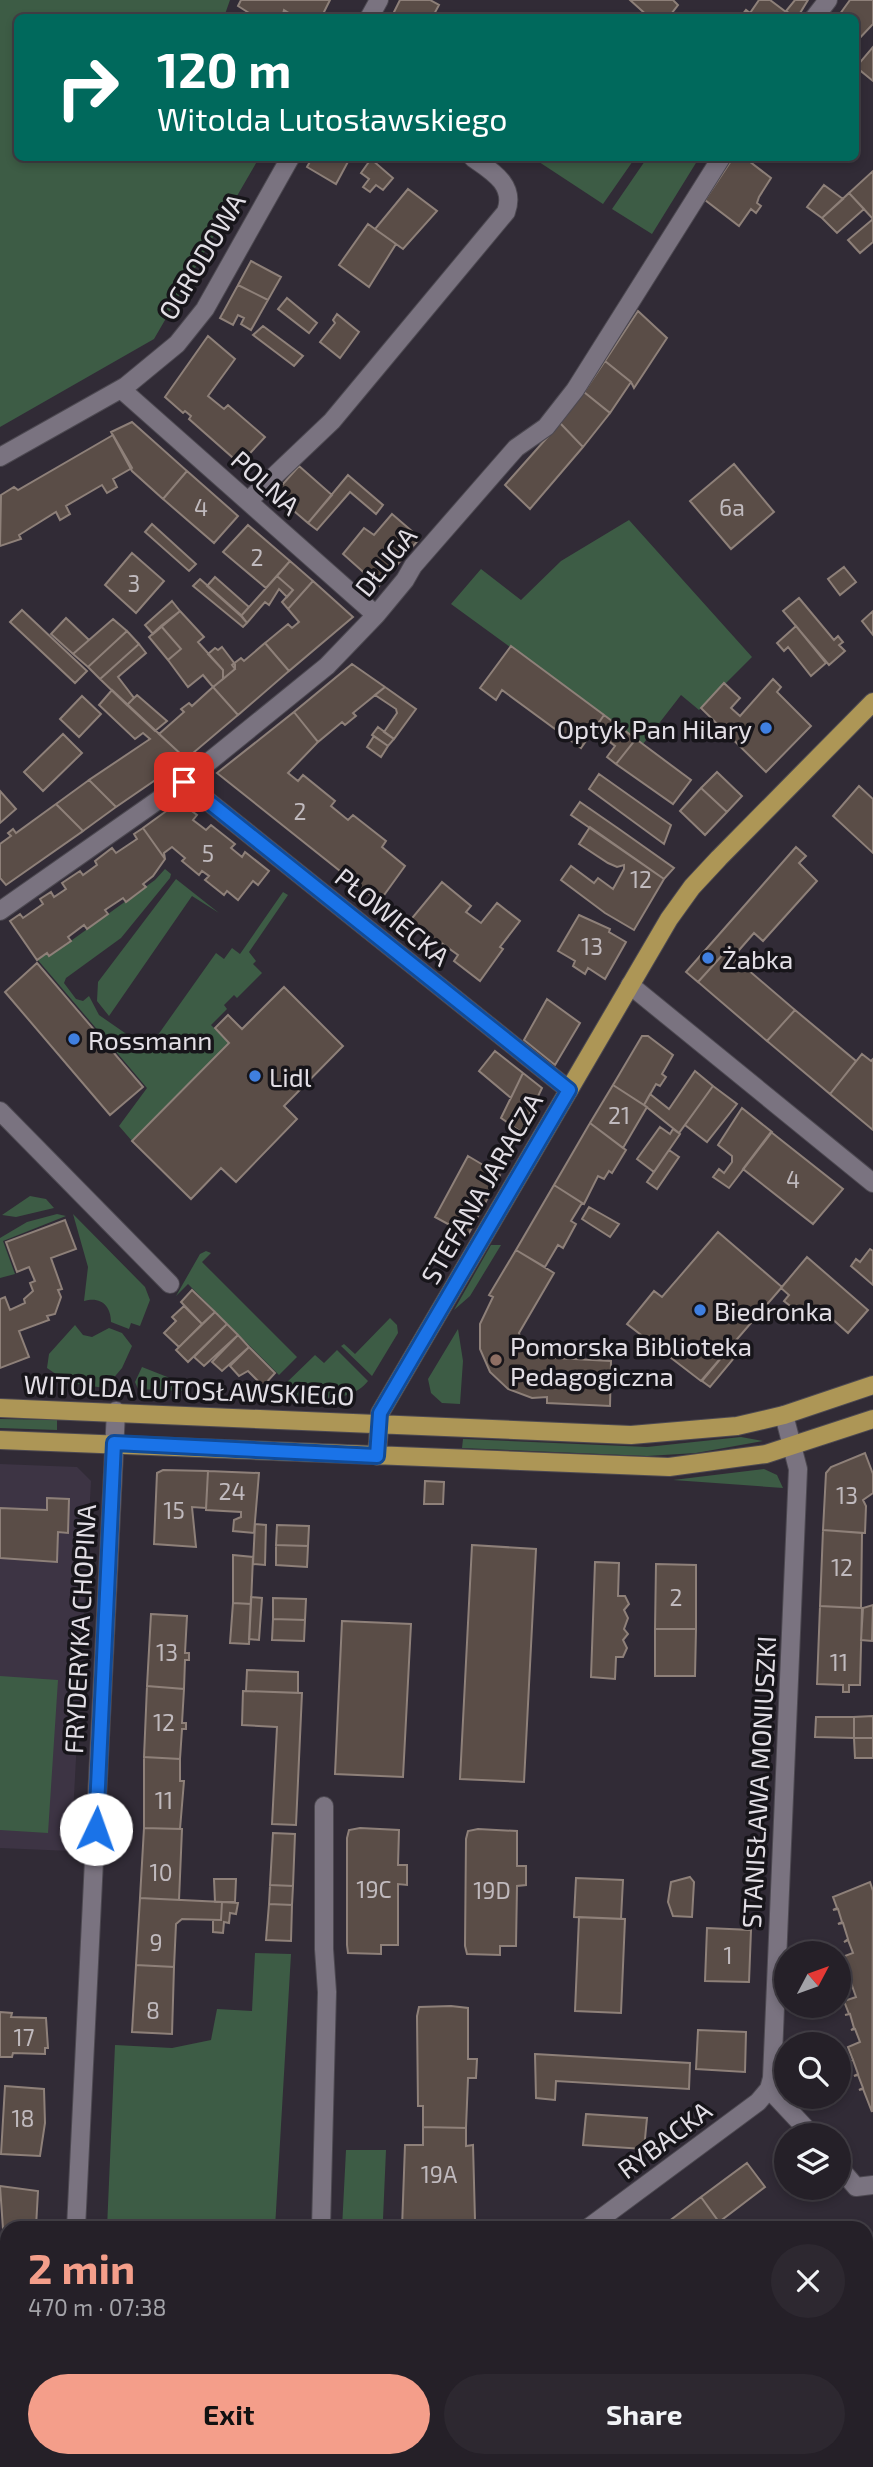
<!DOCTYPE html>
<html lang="en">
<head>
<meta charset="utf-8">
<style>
	:root { --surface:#252028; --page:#2d2830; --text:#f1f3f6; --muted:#a3a3a8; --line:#423e45; --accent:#f49e8a }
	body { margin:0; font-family:"Exo 2",sans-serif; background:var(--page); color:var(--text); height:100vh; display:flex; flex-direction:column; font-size:26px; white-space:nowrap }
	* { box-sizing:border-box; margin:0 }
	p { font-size:23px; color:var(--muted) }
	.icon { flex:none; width:38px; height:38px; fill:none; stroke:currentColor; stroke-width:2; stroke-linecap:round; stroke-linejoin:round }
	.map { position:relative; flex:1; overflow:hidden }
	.panel { position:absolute; left:0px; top:2221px; width:873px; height:247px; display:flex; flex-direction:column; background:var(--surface); border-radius:21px 21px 0 0; box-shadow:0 4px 10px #0003,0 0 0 2px var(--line) }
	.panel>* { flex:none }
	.guide { position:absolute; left:14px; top:14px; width:845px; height:147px; border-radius:10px; box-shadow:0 4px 10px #0003,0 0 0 2px var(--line); background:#00695c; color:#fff; overflow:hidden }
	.needle { width:46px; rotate:49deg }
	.fabs { position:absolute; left:774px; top:1941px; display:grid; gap:14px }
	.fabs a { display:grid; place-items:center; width:77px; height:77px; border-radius:50%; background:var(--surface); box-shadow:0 4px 10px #0003,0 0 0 2px var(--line); font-size:35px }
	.pin { position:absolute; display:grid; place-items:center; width:60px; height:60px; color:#fff; margin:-30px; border-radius:14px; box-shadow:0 4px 10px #0006 }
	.me { position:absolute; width:77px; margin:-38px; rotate:3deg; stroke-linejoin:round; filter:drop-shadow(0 0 5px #0008) }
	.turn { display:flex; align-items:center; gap:24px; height:147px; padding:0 28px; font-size:32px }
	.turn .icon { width:91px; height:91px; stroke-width:2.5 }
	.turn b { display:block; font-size:49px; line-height:60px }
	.round { display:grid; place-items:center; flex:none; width:74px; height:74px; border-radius:37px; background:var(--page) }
	.overview { display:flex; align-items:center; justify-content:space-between; height:119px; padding:0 28px }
	h1 { font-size:42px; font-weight:700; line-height:52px; color:var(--accent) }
	.cta { display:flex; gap:14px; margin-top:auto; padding:14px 28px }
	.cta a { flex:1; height:80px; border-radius:42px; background:var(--accent); color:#111; font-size:28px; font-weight:700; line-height:80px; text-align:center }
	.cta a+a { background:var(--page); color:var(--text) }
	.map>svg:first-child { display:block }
	.built { fill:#3d3444 }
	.green { fill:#3d5c45 }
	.building { fill:#5a4d47; stroke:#8e8079; stroke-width:2 }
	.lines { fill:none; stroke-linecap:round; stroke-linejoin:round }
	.minor-casing { stroke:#4d4951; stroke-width:20 }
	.major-casing { stroke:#4d4951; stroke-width:20 }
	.minor { stroke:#7a7380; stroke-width:18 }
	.major { stroke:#ad9656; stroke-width:18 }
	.route-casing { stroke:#114b97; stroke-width:18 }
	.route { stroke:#1a73e8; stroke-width:12 }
	.shop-dot { fill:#3f7fe0; stroke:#17151a; stroke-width:2.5 }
	.education-dot { fill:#8d6e63; stroke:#17151a; stroke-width:2.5 }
	.labels { text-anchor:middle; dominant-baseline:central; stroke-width:7; stroke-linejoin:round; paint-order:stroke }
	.number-label { font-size:23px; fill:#c0babe }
	.street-label { font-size:26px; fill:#e2dee5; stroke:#17151a }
	.poi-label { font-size:26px; fill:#e2dee5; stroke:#17151a; text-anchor:start }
</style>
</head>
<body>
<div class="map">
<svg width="873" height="2467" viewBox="0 0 873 2467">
	<rect width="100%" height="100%" fill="#312b36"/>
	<!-- built -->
	<path class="built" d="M0,1464L77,1467L91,1481L71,1851L0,1848Z"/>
	<!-- green -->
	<path class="green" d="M0,0H230L224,17L18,18V158H259L154,339L0,427Z
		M533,158H635L603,204Z
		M647,158H699L652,234L612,209Z
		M629,520L752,657L699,710L681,695L643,744L451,604L481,569L521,600L561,561Z
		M165,869L171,874L170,878L121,938L66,978L64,983L76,999L83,1001L89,996L99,1015L148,1049L216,953L224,959L232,948L240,954L283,892L288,895L249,952L256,961L253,964L262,973L237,998L234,995L224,1005L227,1009L211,1025L229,1043L132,1141L119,1126L147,1088L37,959L47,953L50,956L155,880Z
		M176,879L219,913L192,896L109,1016L97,1001L98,982Z
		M30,1196L46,1199L54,1208L16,1217L2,1215Z
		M57,1214L66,1216L3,1241L15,1274L0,1278V1238L27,1222Z
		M73,1214L145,1287L150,1300L140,1326L131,1323L129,1329L111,1322C111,1306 101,1296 84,1301L88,1267Z
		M491,1245H501L470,1296L454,1310Z
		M206,1251L211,1253L202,1262L297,1357L279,1375L188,1284L176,1296L200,1254Z
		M390,1318L397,1325L398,1333L372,1376L341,1346L344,1344L355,1354Z
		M75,1325L83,1335L92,1337L109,1328L122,1333L132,1346L122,1368L105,1388L69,1383L47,1368L49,1354Z
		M458,1329L463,1361L460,1404L442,1403L431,1393L428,1379Z
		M337,1350L368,1381C348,1406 310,1397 281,1395V1388L315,1355L324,1363Z
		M142,1367L180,1382L182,1391L138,1389L135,1382Z
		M0,1419L57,1420V1430L0,1428Z
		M741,1437L763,1441L696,1453L647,1456L462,1448L463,1439L647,1447Z
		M764,1469L777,1475L783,1488L673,1480Z
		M0,1676L58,1680L48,1833L0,1830Z
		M255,1953L291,1954L275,2228H107L115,2045L172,2048L211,2040L217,2009L252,2011Z
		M346,2150H386L383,2219L365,2228H342Z
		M873,2235V2467H534L543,2460H866V2240Z"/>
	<!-- building -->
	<path class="building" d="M241,0H330L321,18H297L284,10L282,18H257L238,6Z
		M400,0H430L439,5L432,18H391Z
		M630,0H673L678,5L668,18H650Z
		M759,0H770L794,18H746L742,15L746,10L750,13Z
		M795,0H808L797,18L786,11Z
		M850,0H873V24L856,42V18H837Z
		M873,47V81L856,67Z
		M312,158H350L336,184L307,167Z
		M733,158H745L771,178L759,197L757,203L761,206L756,213L751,209L739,226L705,200Z
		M371,159L393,178L383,190L376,185L370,192L363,187L369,179L361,173Z
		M873,171V219L849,193Z
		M824,185L843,199L822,218L807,207Z
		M408,189L437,211L403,249L375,229Z
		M849,193L864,209L837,233L822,218Z
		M873,219V242L860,253L848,240Z
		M368,224L396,244L369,287L339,265Z
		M251,261L281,277L268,300L238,285Z
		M238,285L268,300L251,330L241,324L244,318L238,315L233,325L220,318Z
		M287,298L317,323L309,333L278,309Z
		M638,311L667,338L634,388L631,382L605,361Z
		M337,314L359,332L340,358L320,342L335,323L333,320Z
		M263,326L303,356L294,366L253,335Z
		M208,336L235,359L208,396L224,409L228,405L265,437L240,464L189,419L191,416L185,411L183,413L165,397Z
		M605,361L631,382L610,413L584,392Z
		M584,392L610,413L583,447L560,423Z
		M132,422L187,471L163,499L132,471L111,432Z
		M560,423L583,447L530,509L505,485Z
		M113,435L132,468L113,479L117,487L107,493L102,485L66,506L70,514L60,520L56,512L19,535L21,539L0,546L1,495L14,487L18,490Z
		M734,464L774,512L731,549L690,501Z
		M299,466L332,495L308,523L274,494Z
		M187,471L238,516L214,543L163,499Z
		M348,475L383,505L376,514L350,492L317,530L308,523Z
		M392,514L420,538L379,586L343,554L364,528L374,535Z
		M152,524L196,564L189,571L145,532Z
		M248,525L290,561L266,588L223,552Z
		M132,553L164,581L136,613L105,585Z
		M290,561L313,581L288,609L282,602L293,590L277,576Z
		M844,567L856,582L840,595L828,579Z
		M277,576L293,590L287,597L279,589L269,605L265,602L247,623L241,616Z
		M215,577L249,607L241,616L207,586Z
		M200,579L241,615L247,623L243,627L193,586Z
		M313,581L353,617L289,671L265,643L288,624L292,628L299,622L288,609Z
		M799,598L834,640L838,636L843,642L839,645L845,651L829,665L783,611Z
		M172,601L180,611L153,634L145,625Z
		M22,610L87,671L75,683L10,622Z
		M180,611L204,637L198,642L223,670V679L213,687L203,675L188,687L168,660L181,649L161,626Z
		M873,611V635L862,621Z
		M66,618L89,640L73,654L51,634Z
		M113,619L127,631L88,667L73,654Z
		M161,626L181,649L168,660L149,637Z
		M796,626L826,663L811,676L788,647L784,651L777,643Z
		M127,631L139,644L100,679L88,667Z
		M265,643L289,671L238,715L213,687L235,669L232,665L241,658L244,661Z
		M139,644L146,653L118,677L134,698L127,705L100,679Z
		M511,646L604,715L581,748L502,690L496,700L480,688Z
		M222,647L235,664V669L223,679V670L208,654L215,648L218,650Z
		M352,664L385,687L353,713L356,716L345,725L342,722L318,742L294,712Z
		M773,679L781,687L777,692L811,726L766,772L701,708L724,683L740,698L731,708L740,716Z
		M213,687L238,715L186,759L159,734L184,712L181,709L189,703L192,706Z
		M385,687L416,709L394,739L384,732L397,713L396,709L375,695Z
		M112,690L186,759L116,807L89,780L150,739L143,733L135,739L99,705Z
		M137,695L167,721L155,731L127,705Z
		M82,696L101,714L79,737L60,719Z
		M294,712L318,742L288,773L298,781L303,775L335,801L331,806L348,820L353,815L386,841L382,847L405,866L379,902L217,773Z
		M604,715L636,739L616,764L607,757L615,746L594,730Z
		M378,727L394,739L388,746L372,735Z
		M63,734L82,753L43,791L24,772Z
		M374,736L388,746L381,757L367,747Z
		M636,739L691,780L673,804L616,764Z
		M636,739L691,780L673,804L616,764Z
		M717,772L742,796L727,812L701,788Z
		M599,774L671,825L664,844L589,789Z
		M89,780L116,807L83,831L56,804Z
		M859,786L873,799V853L833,816Z
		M701,788L727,812L705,835L680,811Z
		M0,791L16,809L0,823Z
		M580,802L619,829L674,868L664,879L571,815Z
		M56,804L83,831L6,885L0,878V844L11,836L8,833L13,829L16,833Z
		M176,804L185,806L197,815L193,820L206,830L211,825L235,844L231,848L242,857L245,852L269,871L258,885L253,881L238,900L227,891L224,895L205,880L209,876L202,871L199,875L182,861L185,858L172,847L164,853L165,859L143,828Z
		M590,827L664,879L634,930L605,913L561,880L571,866L594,883L598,878L613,889L624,869V865L617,867L608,863L579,844Z
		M143,828L165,859L153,876L143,884L146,887L126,902L123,898L105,910L108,914L87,929L84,925L68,937L71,941L49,956L47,953L37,960L10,921L20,914L23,918L43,904L40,899L51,892L54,897L66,889L62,883L80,871L83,875L97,865L95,861L112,848L116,853L137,839L134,834Z
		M796,847L806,856L799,863L817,881L763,941L754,933L733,957L726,951L698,982L686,972Z
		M442,882L471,906L466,912L481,923L497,903L520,921L500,947L503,949L480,981L454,961L458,955L440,942L436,945L408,923Z
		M579,915L610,929L609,932L626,942L605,979L588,968L585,974L573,966L575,961L558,951Z
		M726,951L795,1010L767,1041L698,982Z
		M37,963L143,1087L110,1115L5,992Z
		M284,987L343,1046L284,1106L297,1119L236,1182L221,1168L191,1199L132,1141L229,1043L215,1028L228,1015L242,1029Z
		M547,999L580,1023L555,1065L524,1040Z
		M795,1010L856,1061L830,1094L767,1041Z
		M642,1036H648L673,1055L662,1074L666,1077L660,1086L656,1084L644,1105L613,1085Z
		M495,1051L523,1073L511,1098L479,1071Z
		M862,1054L871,1061L873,1059V1130L830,1094Z
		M695,1071L713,1086L679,1133L644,1105L650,1094L669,1109Z
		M523,1073L542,1088L521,1132L501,1118Z
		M613,1085L647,1107L623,1148L590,1123Z
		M713,1086L737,1104L707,1142L685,1125Z
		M742,1108L772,1132L729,1188L713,1177L719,1169L724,1173L732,1162V1156L718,1145Z
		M590,1123L626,1150L612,1173L609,1171L604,1179L598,1176L584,1204L554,1185Z
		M660,1127L670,1134L673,1129L680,1134L654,1172L637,1159Z
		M771,1132L843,1189L813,1224L743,1169Z
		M669,1150L679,1157L657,1189L647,1182Z
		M468,1156L500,1175L468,1235L435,1217Z
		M554,1185L582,1203L571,1221L576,1224L563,1248L558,1245L545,1267L516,1250Z
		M589,1207L619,1224L610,1237L582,1219Z
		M65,1220L76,1249L51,1258L62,1289L58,1290L61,1297L55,1314L47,1316L49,1320L19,1331L29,1357L0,1368V1299L5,1297L10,1310L25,1303L24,1299L33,1291L30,1283L35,1281L29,1267L17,1272L6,1242Z
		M718,1232L782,1287L701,1381L627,1324L654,1291L662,1297Z
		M870,1249L873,1251V1285L851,1266L856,1259L860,1262Z
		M516,1250L554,1273L519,1333L523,1349L538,1357L611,1361L610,1406L547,1403V1397L532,1398L508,1389L490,1372L480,1349V1324L493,1297L489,1295Z
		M807,1257L868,1310L848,1333L819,1307L794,1309L784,1301L789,1295L781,1288Z
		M192,1290L215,1312L202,1324L181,1302Z
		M184,1306L202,1324L179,1347L164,1333L176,1321L172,1317Z
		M215,1312L227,1324L188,1362L176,1350Z
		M227,1324L238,1335L204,1366L194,1357Z
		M238,1335L249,1347L222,1371L212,1362Z
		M731,1346L739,1352L710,1387L702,1381Z
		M249,1347L275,1373L265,1384H261L248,1371L239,1376L230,1366Z
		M865,1453L873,1474V1493L863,1500L866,1506L865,1533L823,1530L826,1473L831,1467Z
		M163,1470L208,1471L206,1508L192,1507L196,1547L154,1544L157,1473Z
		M208,1471L259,1473L254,1533L233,1531L234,1520L241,1517V1512L206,1510Z
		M425,1481L444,1482L443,1504H424Z
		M47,1498L69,1499L68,1533L58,1532L57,1562L0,1558V1508L47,1510Z
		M255,1524L266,1525L265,1565L253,1564Z
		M277,1525L309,1526L308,1546L276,1545Z
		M823,1530L862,1533L861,1608L820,1606Z
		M276,1545L308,1546L307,1567L276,1565Z
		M472,1545L536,1549L524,1782L460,1779Z
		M233,1555L253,1557L251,1604L233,1603Z
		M595,1562L619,1563L618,1596H625L629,1604L624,1610L628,1618L624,1629L628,1634L623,1640L627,1648L623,1657H616L615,1679L591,1677Z
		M656,1564L696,1565V1629H655Z
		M251,1597L262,1598L259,1640L249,1639Z
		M273,1598L306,1599L305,1620L273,1619Z
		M233,1603L251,1604L249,1644L230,1643Z
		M873,1605L872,1641L861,1640L863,1608Z
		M820,1606L862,1608L860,1685H849V1692H843V1685L817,1684Z
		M151,1614L187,1616L185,1653H189V1660H185L184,1689L147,1686Z
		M273,1619L305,1620L304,1641L272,1640Z
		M342,1621L411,1624L403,1777L335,1774Z
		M655,1629H696L695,1676H655Z
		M247,1670L298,1672V1693L246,1691Z
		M147,1686L184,1689L182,1723H186V1729H182L180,1759L144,1757Z
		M243,1691L302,1693L296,1825L272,1824L277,1727L242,1725Z
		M873,1716V1738H854V1717Z
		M816,1717H854V1738L815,1737Z
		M854,1738H873V1758H855Z
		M144,1757L180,1759V1781H184L180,1829L144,1828Z
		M144,1828L182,1829L179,1900L140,1898Z
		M360,1828L399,1830L398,1865H407V1885L398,1884V1945H381V1954L348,1953L347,1945V1838L349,1830Z
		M478,1829L517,1831V1866H526V1885L517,1886L516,1946H500V1955L467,1954L465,1946L466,1839L468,1831Z
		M273,1833L295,1834L293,1886L270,1885Z
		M690,1877L694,1882L692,1917L673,1916L668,1902L671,1882Z
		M576,1878L623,1880L621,1919L574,1917Z
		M214,1879H236L235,1902H215Z
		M870,1882L873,1891L872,2112L863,2089L859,2090L863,2088L858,2075L854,2076L858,2074L853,2060L849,2061L853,2060L848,2047L860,2042L855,2029L851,2030L854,2028L850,2014L845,2015L849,2014L844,2001L856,1997L842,1957L853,1953L848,1940L844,1942L848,1939L843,1923L838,1924L842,1922L838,1909L833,1910L837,1908L833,1897Z
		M270,1885L293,1886L292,1905L269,1904Z
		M140,1898L222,1902L221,1920L182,1919L176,1924L174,1967L136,1965Z
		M222,1902L238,1903L236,1914L230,1913L229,1923L224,1922L223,1933L213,1932V1920H221Z
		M269,1904L292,1905L291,1941L266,1940Z
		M579,1917L625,1919L621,2013L575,2011Z
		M707,1928L751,1930L749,1982L705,1981Z
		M136,1965L174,1967L172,2034L132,2032Z
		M451,2006L468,2008V2059H477L476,2078H468L466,2128L423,2127V2106H418L417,2016L419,2007Z
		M0,2012L12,2013L11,2017L46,2018L48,2048H45V2054L13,2053L12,2057H0Z
		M698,2030L746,2032L745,2072L696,2069Z
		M535,2054L690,2063L689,2089L556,2081L555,2100L536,2098Z
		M5,2086L44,2089L45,2123L40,2156L1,2154Z
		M586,2114L647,2118L644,2149L583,2145Z
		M423,2127L466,2128V2146L473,2145L475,2220H472V2228H402L405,2145H423Z
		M747,2163L765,2187L719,2222L701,2197Z
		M0,2186L38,2191L36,2227L3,2229Z
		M701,2197L719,2222L711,2228H660Z
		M4,2266H7V2327H1Z
		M0,2362H7V2403L0,2402Z
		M113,2460H143V2467H113Z"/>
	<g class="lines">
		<!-- minor casing -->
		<g class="minor-casing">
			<path id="minor" d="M369,18L379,0
				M814,18L828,0
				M121,389L376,615
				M0,457L126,386L177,344L205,309L290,158
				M248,501L332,421L506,212C516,185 492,171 473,158
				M184,782L569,1090
				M0,911L184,782L327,666L376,615L405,580L413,566L516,448L546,427L575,390L721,158
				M630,985L873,1183
				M0,1111L170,1284
				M769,2089L812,2135
				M838,2166L856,2187L873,2185
				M76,2228L116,1411
				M321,2228L327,1992L324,1949V1806
				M588,2228L758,2102L769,2089L772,2078L798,1469L784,1415
				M0,2247H7
				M64,2467L65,2460
				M267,2467L276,2460"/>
		</g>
		<!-- major casing -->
		<g class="major-casing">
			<path id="major" d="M0,1408L631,1435L737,1426L784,1415L873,1385
				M0,1440L669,1467L766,1454L873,1419
				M377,1456L380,1413L669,919L692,887L719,858L873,702"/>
		</g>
		<!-- minor -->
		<use href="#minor" class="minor"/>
		<!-- major -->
		<use href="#major" class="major"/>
	</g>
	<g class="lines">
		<!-- route casing -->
		<g class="route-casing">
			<path id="route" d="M96,1829L114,1443L377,1456L380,1413L569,1090L184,782"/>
		</g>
		<!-- route -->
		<use href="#route" class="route"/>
	</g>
	<!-- markers -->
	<g class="shop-dot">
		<circle cx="766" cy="728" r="7"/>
		<circle cx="708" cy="958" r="7"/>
		<circle cx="74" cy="1039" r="7"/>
		<circle cx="255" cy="1076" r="7"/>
		<circle cx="700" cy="1310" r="7"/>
	</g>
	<circle class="education-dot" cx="496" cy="1360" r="7"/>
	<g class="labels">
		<!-- number labels -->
		<g class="number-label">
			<text x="201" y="507">4</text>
			<text x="732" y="507">6a</text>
			<text x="257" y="557">2</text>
			<text x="134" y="583">3</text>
			<text x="300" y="811">2</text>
			<text x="208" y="853">5</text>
			<text x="641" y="879">12</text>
			<text x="592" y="946">13</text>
			<text x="619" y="1115">21</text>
			<text x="793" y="1179">4</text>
			<text x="232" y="1491">24</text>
			<text x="847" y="1495">13</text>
			<text x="174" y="1510">15</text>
			<text x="842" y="1567">12</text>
			<text x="676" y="1597">2</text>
			<text x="167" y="1652">13</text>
			<text x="839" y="1662">11</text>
			<text x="164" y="1722">12</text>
			<text x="164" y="1800">11</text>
			<text x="161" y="1872">10</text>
			<text x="374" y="1889">19C</text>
			<text x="492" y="1890">19D</text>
			<text x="156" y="1942">9</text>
			<text x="728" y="1955">1</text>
			<text x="153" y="2010">8</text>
			<text x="24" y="2037">17</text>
			<text x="23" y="2118">18</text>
			<text x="439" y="2174">19A</text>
		</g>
		<!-- street labels -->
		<g class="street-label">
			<text transform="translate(201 256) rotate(-59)">OGRODOWA</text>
			<text transform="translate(266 482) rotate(42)">POLNA</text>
			<text transform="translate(385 561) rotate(-51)">DŁUGA</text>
			<text transform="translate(393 916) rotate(39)">PŁOWIECKA</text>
			<text transform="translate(481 1188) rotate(-60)">STEFANA JARACZA</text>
			<text transform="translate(189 1389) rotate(2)">WITOLDA LUTOSŁAWSKIEGO</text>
			<text transform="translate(79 1629) rotate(-87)">FRYDERYKA CHOPINA</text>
			<text transform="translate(758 1782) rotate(-87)">STANISŁAWA MONIUSZKI</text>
			<text transform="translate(664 2139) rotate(-37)">RYBACKA</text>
		</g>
		<!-- poi labels -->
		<g class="poi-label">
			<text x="752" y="728" text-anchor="end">Optyk Pan Hilary</text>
			<text x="722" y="958">Żabka</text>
			<text x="88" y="1039">Rossmann</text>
			<text x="269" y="1076">Lidl</text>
			<text x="714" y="1310">Biedronka</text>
			<text x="510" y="1345">Pomorska Biblioteka<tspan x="510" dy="30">Pedagogiczna</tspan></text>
		</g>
	</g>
</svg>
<div class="fabs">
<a><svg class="needle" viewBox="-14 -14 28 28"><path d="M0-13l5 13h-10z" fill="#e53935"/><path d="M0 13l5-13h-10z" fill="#a3a3a8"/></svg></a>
<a><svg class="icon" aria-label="search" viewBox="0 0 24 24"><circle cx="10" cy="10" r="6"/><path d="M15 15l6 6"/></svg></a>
<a><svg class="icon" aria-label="layers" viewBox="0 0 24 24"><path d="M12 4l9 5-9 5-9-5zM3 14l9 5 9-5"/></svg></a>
</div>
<div class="pin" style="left:184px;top:782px;background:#d93025"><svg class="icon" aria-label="arrive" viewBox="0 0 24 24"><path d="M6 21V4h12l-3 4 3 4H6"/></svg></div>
<svg class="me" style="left:96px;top:1829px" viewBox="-20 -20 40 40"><circle r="19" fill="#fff"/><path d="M0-13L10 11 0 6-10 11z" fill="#1a73e8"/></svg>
<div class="guide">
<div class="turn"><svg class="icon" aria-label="right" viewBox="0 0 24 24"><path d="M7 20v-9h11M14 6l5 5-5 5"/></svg><div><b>120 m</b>Witolda Lutosławskiego</div></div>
</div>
<section class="panel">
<div class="overview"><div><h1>2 min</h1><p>470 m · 07:38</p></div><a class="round"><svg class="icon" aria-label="close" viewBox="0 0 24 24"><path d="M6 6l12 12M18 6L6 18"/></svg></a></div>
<div class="cta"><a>Exit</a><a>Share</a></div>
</section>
</div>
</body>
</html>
